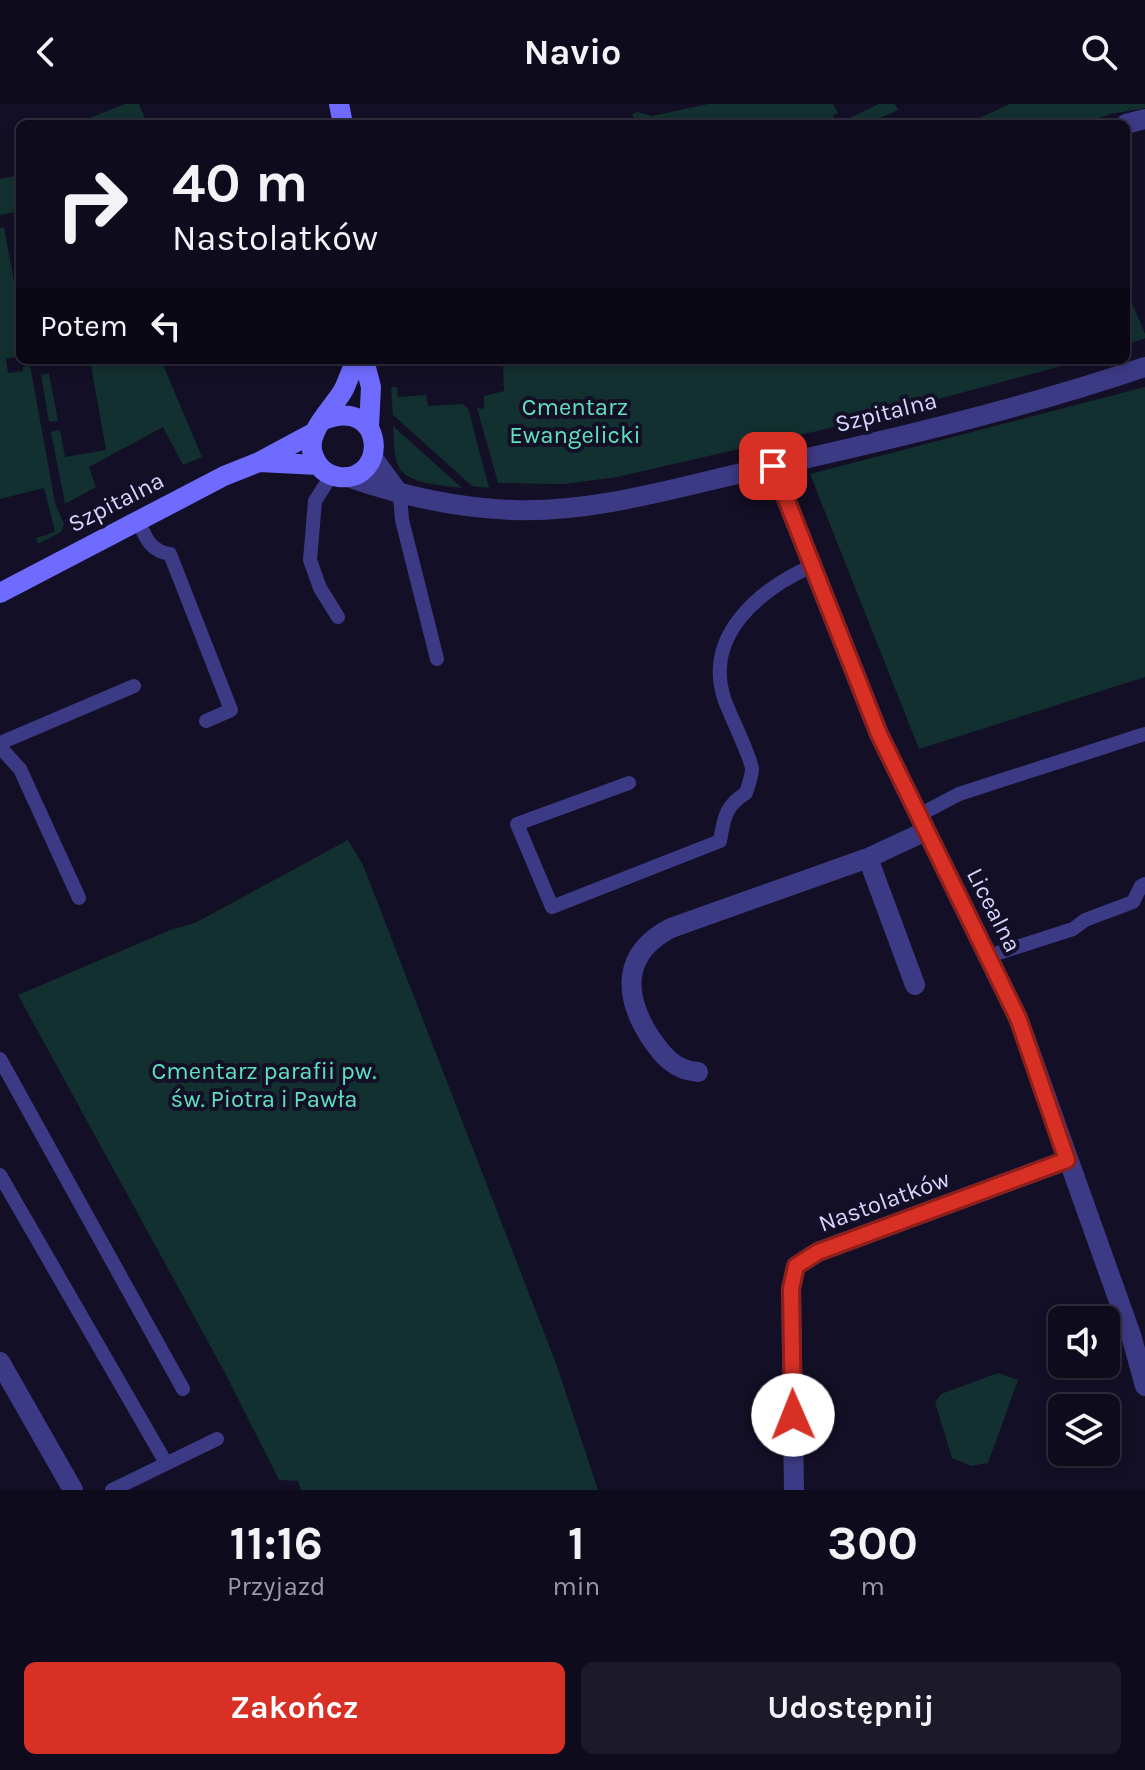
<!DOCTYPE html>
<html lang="pl">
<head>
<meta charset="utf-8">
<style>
	:root { --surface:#0e0b1c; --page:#1c1929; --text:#f1f3f6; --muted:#9b9ba3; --line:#2e2b3b; --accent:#d93025 }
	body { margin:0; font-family:Karla,sans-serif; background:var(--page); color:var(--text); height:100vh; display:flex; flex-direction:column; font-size:30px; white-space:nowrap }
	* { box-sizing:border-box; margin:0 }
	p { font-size:26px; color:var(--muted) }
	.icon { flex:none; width:44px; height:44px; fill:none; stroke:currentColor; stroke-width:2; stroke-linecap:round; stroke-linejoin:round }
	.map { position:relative; height:1386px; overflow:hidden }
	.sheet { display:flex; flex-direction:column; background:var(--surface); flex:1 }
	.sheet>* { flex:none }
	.top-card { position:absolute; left:16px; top:16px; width:1114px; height:244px; border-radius:12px; box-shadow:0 4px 12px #0003,0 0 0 2px var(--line); background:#0e0b1c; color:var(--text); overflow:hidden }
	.buttons { position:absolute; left:1048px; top:1202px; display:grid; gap:16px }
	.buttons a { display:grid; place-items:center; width:72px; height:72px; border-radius:12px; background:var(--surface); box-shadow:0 4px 12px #0003,0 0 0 2px var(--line); font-size:40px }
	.pin { position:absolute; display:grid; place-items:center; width:68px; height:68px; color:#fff; margin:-34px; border-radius:16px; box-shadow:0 4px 12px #0006 }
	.me { position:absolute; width:88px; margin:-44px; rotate:359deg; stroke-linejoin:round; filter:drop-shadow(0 0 6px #0008) }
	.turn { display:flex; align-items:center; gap:28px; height:168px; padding:0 24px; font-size:36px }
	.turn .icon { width:104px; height:104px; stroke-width:2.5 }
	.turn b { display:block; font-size:56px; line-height:68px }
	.then { display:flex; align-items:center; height:76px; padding:0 24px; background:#0003; gap:16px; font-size:30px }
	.eta { display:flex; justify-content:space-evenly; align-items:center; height:136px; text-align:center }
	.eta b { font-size:48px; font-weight:700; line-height:56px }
	.button { display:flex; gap:16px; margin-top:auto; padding:16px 24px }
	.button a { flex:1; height:92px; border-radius:12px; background:var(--accent); color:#fff; font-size:32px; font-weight:700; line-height:92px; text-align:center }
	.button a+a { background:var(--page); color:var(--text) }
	header { display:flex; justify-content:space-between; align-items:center; height:104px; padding:0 24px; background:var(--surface); font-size:36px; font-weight:700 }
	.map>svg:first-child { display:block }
	.green { fill:#12302f }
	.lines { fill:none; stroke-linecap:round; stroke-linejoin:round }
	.lane { stroke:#3d3a85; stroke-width:14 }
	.street { stroke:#3d3a85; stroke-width:20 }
	.secondary { stroke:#6f6bff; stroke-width:20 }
	.route-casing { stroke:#8d1f18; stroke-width:20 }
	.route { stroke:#d93025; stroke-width:14 }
	.labels { text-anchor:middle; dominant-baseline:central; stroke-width:8; stroke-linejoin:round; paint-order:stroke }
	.park-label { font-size:24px; fill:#5fe0c0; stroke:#130f26 }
	.street-label { font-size:24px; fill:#d9d4ff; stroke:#130f26 }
</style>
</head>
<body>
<header><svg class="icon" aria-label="back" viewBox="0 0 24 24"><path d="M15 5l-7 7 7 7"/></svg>Navio<svg class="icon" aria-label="search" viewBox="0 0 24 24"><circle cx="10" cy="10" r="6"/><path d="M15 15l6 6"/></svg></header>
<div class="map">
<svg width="1145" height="1386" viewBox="0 0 1145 1386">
	<rect width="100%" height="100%" fill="#130f26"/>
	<!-- green -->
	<path class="green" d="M125,0H139L147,20H79V18Z
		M708,0H833L838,9L833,11L837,20H637L632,10L637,8L652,12Z
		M879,0H895L898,6L867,20H846L845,16Z
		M1010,0H1145V4L1111,10L1081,20H966Z
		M20,71V107L0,111V75Z
		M4,123L20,210V255L18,252L6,255L8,269L23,267V263L30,261L55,399L64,420L61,428L38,440L36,434L55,428L44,384L0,395V124Z
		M1126,184L1145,230V234L1126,241Z
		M90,256H161L202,353L183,361L163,323L89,363L96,383L65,400L51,328L60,326L65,353L106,346Z
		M503,256H1083L843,321L617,373L564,380L498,379L477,304L484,305V292L504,287Z
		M49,269L58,317L49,318L41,271Z
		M391,283H397L398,293L426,291L428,302L462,300L468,304L489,384L472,382L393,311Z
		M1145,283V573L919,645L810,370Z
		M393,322L462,384C444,381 405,381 398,361C393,349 394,334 393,322Z
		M348,736L363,761L557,1262L598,1386H301L298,1377L279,1376L224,1267L18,891L170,826L195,819Z
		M998,1269L1018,1276L988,1359L971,1362L952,1354L935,1298L941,1290Z"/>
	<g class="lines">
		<!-- lane -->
		<path class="lane" d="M331,372L315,397L310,456L320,484L338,513
			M400,391L402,416L437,555
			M138,417C146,434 150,447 170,450L231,606L206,617
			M0,639L134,582
			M0,643L20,665L79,794
			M629,679L517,720L552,803L720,737C724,714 725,702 746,689C748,682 752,672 752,665C751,653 730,611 725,597C702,532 760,485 812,462
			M919,711L959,690L1145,630
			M989,852L1073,825L1085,816L1133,798L1141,782L1145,780
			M0,955L183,1285
			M0,1071L166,1359
			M112,1386L217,1335"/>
		<!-- street -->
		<path class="street" d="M1126,20L1145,15
			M373,354L400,391
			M773,362L879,630L1018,914L1131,1231L1145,1282
			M348,373C402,392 455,404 513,406C591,409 671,385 746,368C880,338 1015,307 1145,263
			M868,754L915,881
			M698,968C674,966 663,952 650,933C623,891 622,849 671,824L868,754L926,727
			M0,1258L73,1386
			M794,1386L791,1185L796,1162L818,1148L1067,1056"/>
		<!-- secondary -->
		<path class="secondary" d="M339,0L343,20
			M364,256L371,283L369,322
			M323,316C385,291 390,378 339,373C326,371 317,363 313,350C305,327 334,304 344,285C348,276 352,265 356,256
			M259,358L318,361
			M0,489L224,372L259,358L313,329"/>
	</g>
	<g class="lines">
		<!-- route casing -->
		<g class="route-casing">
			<path id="route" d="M773,362L879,630L1018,914L1067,1056L818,1148L796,1162L791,1185L793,1311"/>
		</g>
		<!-- route -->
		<use href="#route" class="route"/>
	</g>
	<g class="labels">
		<!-- park labels -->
		<g class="park-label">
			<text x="575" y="303">Cmentarz<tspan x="575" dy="28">Ewangelicki</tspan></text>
			<text x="264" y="967">Cmentarz parafii pw.<tspan x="264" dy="28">św. Piotra i Pawła</tspan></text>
		</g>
		<!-- street labels -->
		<g class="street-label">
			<text transform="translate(886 308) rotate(-14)">Szpitalna</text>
			<text transform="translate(116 398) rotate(-27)">Szpitalna</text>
			<text transform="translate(994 806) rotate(63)">Licealna</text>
			<text transform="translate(884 1097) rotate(-20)">Nastolatków</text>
		</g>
	</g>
</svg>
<div class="buttons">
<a><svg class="icon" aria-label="sound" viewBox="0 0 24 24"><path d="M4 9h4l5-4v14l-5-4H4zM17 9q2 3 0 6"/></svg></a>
<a><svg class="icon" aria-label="layers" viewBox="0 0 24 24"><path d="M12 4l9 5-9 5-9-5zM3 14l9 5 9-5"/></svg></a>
</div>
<div class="pin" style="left:773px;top:362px;background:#d93025"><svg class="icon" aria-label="arrive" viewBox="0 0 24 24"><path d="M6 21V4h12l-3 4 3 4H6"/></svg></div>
<svg class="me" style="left:793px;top:1311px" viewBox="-20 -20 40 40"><circle r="19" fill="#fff"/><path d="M0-13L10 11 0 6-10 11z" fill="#d93025"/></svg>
<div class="top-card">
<div class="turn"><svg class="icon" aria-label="right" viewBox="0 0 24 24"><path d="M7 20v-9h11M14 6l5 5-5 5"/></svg><div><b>40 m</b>Nastolatków</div></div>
<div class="then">Potem<svg class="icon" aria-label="left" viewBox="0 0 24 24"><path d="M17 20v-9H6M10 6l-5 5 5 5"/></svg></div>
</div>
</div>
<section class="sheet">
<div class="eta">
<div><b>11:16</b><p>Przyjazd</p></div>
<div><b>1</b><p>min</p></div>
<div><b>300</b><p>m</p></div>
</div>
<div class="button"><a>Zakończ</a><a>Udostępnij</a></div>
</section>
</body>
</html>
